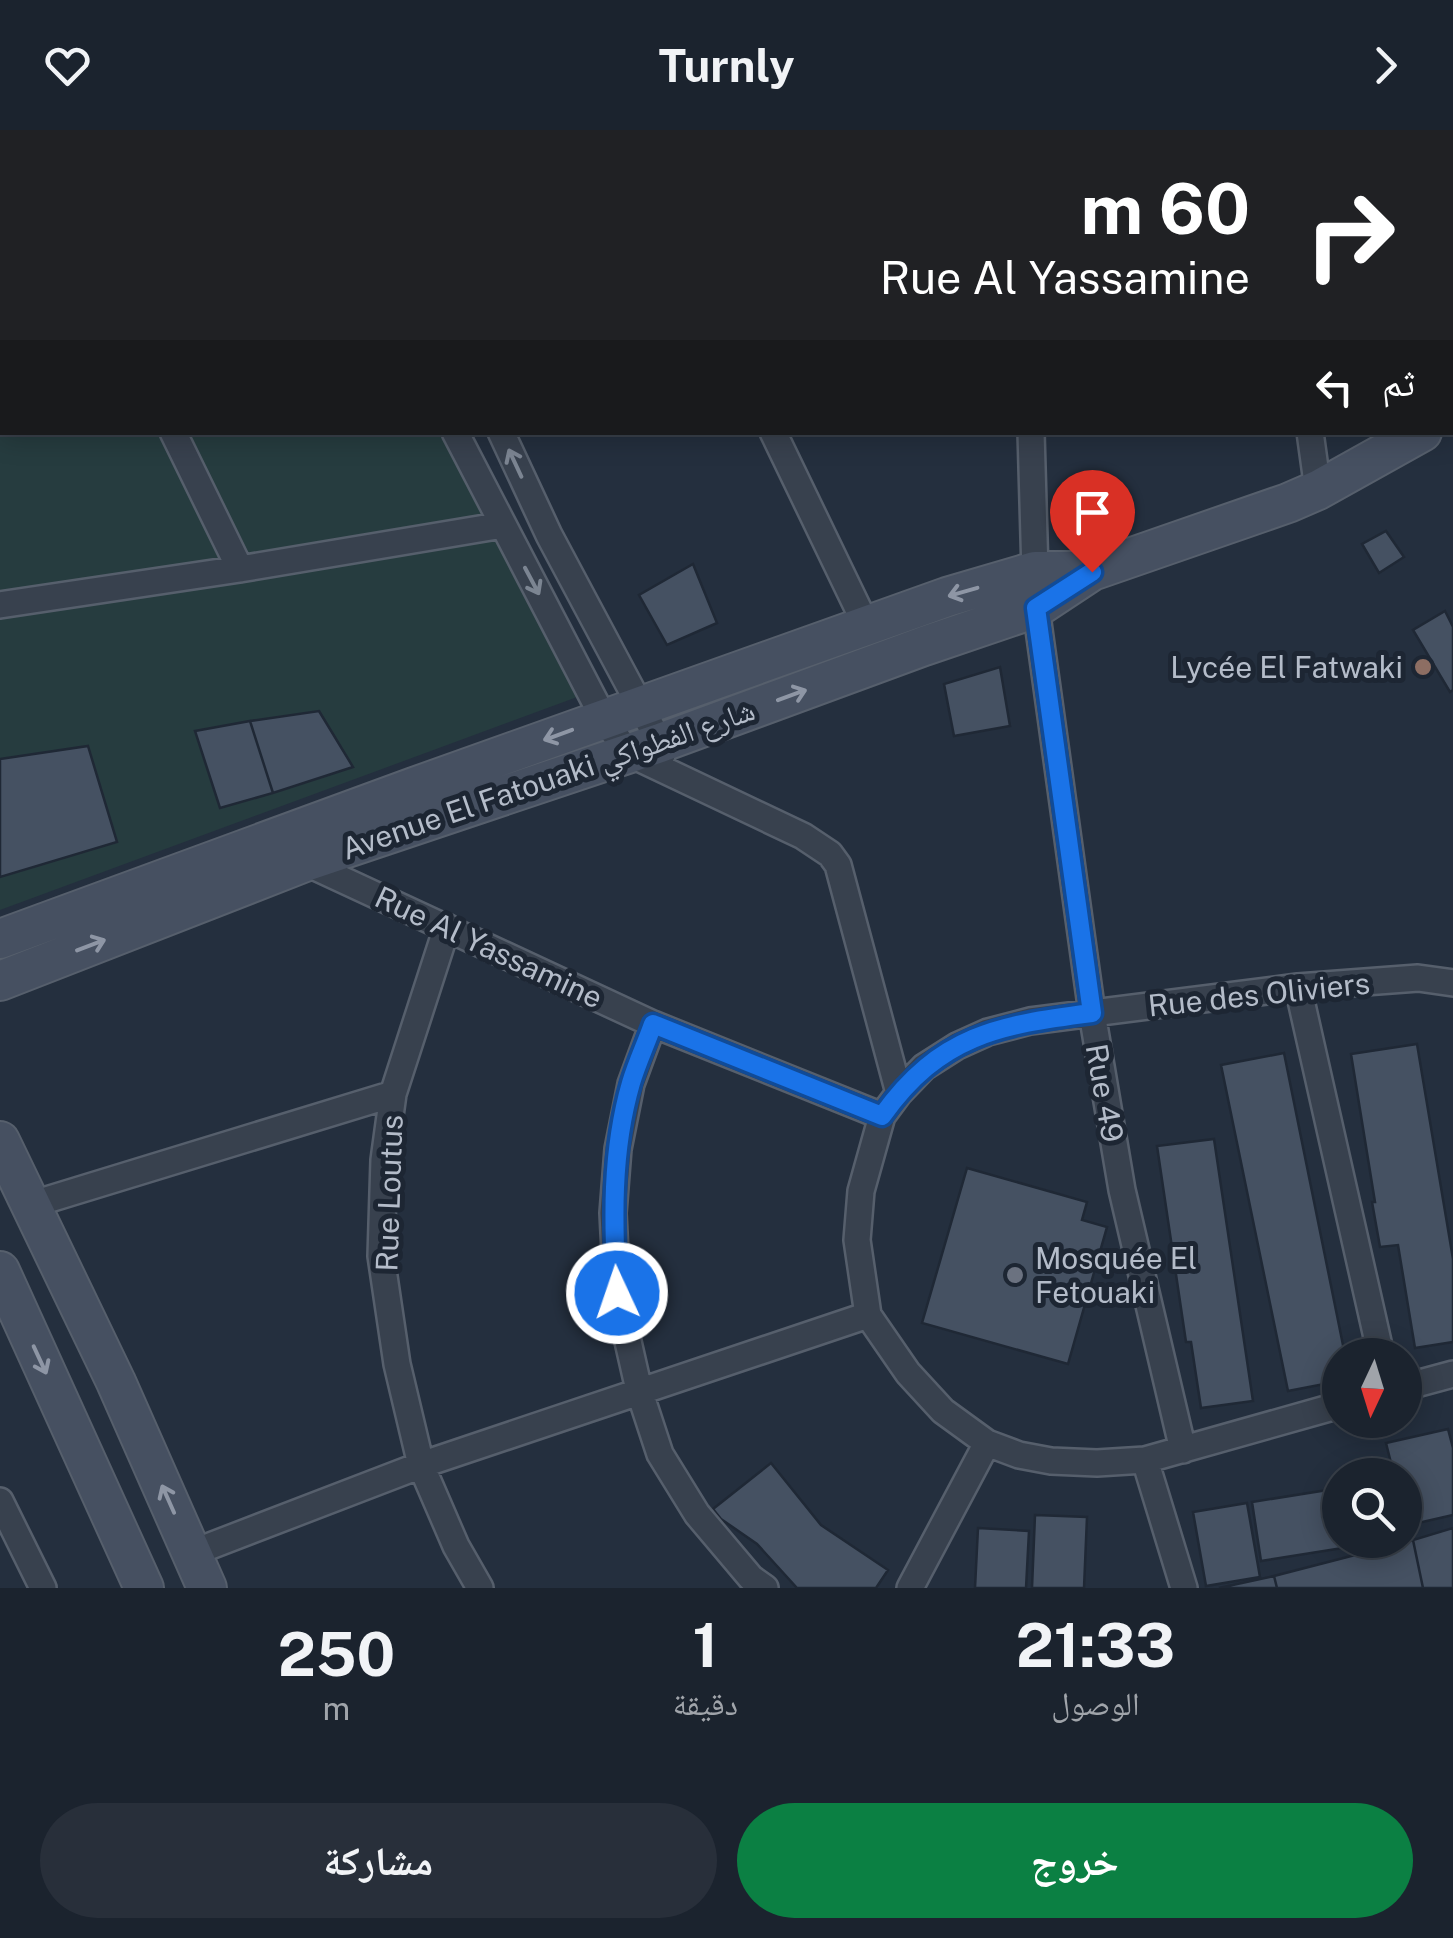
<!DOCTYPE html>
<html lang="ar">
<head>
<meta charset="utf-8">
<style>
	:root { --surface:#1b232e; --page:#282f3a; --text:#f1f3f6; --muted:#a0a4aa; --line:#39404a; --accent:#0b8043 }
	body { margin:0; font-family:"Public Sans","Noto Naskh Arabic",sans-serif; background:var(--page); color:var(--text); direction:rtl; height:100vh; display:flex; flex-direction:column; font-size:38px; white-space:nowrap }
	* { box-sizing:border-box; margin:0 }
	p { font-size:32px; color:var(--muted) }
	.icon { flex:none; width:55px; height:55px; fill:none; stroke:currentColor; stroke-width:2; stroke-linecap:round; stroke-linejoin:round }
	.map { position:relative; height:1458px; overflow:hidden; direction:ltr }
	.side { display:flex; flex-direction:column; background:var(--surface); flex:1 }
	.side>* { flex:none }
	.hud { position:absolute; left:0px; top:0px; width:1455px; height:305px; box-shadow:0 5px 25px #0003,0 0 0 2px var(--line); direction:rtl; background:#202124; color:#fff; overflow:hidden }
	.needle { width:65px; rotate:184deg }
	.fabs { position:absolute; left:1322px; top:1208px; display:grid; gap:20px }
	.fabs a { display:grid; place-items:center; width:100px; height:100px; border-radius:50%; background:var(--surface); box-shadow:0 5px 25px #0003,0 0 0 2px var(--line); font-size:50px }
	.pin { position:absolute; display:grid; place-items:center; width:85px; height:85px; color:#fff; margin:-102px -42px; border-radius:50% 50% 50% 0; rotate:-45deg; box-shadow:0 0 10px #0007 }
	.pin .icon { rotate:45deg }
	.me { position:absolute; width:110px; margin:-55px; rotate:357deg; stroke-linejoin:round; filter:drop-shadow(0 0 8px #0008) }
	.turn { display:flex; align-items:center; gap:35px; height:210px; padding:0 40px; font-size:45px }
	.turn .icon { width:130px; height:130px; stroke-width:2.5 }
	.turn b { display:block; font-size:70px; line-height:85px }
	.then { display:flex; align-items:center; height:95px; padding:0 40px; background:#0003; gap:20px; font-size:38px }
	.eta { display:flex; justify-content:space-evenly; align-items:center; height:170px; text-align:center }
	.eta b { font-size:60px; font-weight:700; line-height:70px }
	.primary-button { display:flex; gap:20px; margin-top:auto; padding:20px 40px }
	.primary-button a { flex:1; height:115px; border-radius:60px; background:var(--accent); color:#fff; font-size:40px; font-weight:700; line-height:115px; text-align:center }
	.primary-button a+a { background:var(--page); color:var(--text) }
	header { display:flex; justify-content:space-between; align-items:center; height:130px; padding:0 40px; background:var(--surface); font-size:45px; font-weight:700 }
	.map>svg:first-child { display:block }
	.green { fill:#263c3f }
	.building { fill:#455162; stroke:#1f2835; stroke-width:2.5 }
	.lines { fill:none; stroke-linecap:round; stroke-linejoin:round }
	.street-casing { stroke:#565f6c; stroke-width:30 }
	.secondary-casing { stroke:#565f6c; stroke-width:42 }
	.street { stroke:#38414e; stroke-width:25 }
	.secondary { stroke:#465061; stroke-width:38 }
	.oneway { stroke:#7c8592 }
	.oneway2 { stroke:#8e96a5 }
	.route-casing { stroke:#114b97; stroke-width:25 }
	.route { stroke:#1a73e8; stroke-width:18 }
	.education-dot { fill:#8d6e63; stroke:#1d2633; stroke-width:4 }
	.worship-dot { fill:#6b7280; stroke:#1d2633; stroke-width:4 }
	.labels { text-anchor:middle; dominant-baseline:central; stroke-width:10; stroke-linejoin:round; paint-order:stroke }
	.poi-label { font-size:30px; fill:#b4bcc9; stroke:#1d2633; text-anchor:end }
	.street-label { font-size:30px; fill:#b4bcc9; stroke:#1d2633 }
</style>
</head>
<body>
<header><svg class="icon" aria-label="forward" viewBox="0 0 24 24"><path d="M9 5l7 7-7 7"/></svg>Turnly<svg class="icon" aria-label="heart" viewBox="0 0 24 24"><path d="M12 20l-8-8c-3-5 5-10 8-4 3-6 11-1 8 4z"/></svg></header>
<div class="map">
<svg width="1453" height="1458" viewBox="0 0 1453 1458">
	<rect width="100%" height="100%" fill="#242f3e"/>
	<!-- green -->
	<path class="green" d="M0,0H294L295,2H2V302L451,303L588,563L0,780Z"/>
	<!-- building -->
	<path class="building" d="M1386,401L1404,427L1379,443L1362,414Z
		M693,434L717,493L667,515L639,465Z
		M1445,481L1453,497V560L1450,562L1413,500Z
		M1000,537L1010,596L954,606L944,554Z
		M319,581L353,637L273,663L250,591Z
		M250,591L273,663L220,678L195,601Z
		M88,616L117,712L0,747V629Z
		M1417,914L1453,1129V1212L1415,1218L1398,1115L1380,1117L1372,1072H1375L1351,924Z
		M1284,923L1345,1225H1340V1251L1288,1261L1221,935Z
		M1214,1009L1253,1271L1201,1278L1191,1212H1186L1157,1016Z
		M967,1038L1087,1072L1082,1090L1107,1097L1068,1234L922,1193Z
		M1448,1299L1453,1318V1385L1405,1396V1345H1394L1386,1313Z
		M771,1333L821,1395L888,1440L876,1458H797L757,1414L721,1389L713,1379Z
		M1390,1336L1391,1345H1344L1343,1343Z
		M1340,1358V1410H1393L1261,1431L1252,1372Z
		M1247,1373L1260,1447L1206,1456L1193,1382Z
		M1035,1385L1087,1387L1084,1458H1032Z
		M978,1398L1029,1401L1026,1458H975Z
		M1453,1398V1458H1423L1413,1410Z
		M1413,1410L1423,1458H1277L1274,1446Z
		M1274,1446L1277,1458H1219Z"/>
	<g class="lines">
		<!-- street casing -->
		<g class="street-casing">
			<path id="street" d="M26,0L27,2
				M303,0L305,2
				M349,0L351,2
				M624,0L625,2
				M1023,0V2
				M1266,0V2
				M782,2V0
				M173,302L240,439
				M455,302L604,589L628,623L803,706L830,724L838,735L899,963
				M501,302L549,405L660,613L662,625
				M773,302L867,497
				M1031,302L1036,478L1092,883L1122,1060L1183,1320
				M1310,302L1318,360
				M0,475L240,439L503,395
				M300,730L653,894L882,986
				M447,797L393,964L384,1030L381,1126L397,1234L421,1335L456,1416L480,1458
				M1298,857L1381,1225
				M653,894L631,954L618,1019L613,1083L617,1163L639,1260L660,1324L697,1384L751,1448L765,1458
				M30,1075L393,964
				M1405,1257L1453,1244
				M1340,1275L1145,1330L1097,1333L1051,1331L1019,1325L987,1313L943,1281L908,1243L868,1185L857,1110L861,1061L882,986L899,963L924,937L957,916L988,902L1030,891L1298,857L1418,848L1453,853
				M1145,1330L1184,1458
				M0,1371L43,1458
				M192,1423L421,1335L868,1185
				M910,1458L987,1313"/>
		</g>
		<!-- secondary casing -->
		<g class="secondary-casing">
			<path id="secondary" d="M1452,285H1453
				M0,809L414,657L947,467L1035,441H1092
				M0,851L305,732L660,613L924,516L1036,478L1092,441L1288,373L1318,360L1422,302
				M0,1011L116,1252L207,1458
				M0,1141L144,1458"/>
		</g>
		<!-- street -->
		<use href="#street" class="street"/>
		<!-- secondary -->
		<use href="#secondary" class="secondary"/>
	</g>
	<!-- one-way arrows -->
	<defs><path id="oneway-shaft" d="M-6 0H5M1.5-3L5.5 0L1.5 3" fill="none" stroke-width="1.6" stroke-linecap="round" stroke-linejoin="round" transform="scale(2.5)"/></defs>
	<g class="oneway">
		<use href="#oneway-shaft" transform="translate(515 333) rotate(-115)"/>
		<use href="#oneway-shaft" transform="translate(532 451) rotate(62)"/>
	</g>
	<g class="oneway2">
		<use href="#oneway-shaft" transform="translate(963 462) rotate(164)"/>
		<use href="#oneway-shaft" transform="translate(792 565) rotate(-20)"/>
		<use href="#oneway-shaft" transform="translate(558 605) rotate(160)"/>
		<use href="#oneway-shaft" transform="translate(91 815) rotate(-21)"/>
		<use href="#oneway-shaft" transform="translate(40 1230) rotate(65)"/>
		<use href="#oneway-shaft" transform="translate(168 1369) rotate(-114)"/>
	</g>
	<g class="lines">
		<!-- route casing -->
		<g class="route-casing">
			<path id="route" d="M617,1163C613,1092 611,1022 631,953C637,933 646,914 653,894L882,986C940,905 998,895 1092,883L1036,478L1092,442"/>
		</g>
		<!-- route -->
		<use href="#route" class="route"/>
	</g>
	<!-- markers -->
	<circle class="education-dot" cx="1423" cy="537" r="10"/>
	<circle class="worship-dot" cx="1015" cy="1145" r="10"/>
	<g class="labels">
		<!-- poi labels -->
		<g class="poi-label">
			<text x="1403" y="537">Lycée El Fatwaki</text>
			<text x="1035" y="1128" text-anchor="start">Mosquée El<tspan x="1035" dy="34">Fetouaki</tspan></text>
		</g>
		<!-- street labels -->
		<g class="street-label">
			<text transform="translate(548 649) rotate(-19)">Avenue El Fatouaki شارع الفطواكي</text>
			<text transform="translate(489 817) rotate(25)">Rue Al Yassamine</text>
			<text transform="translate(1259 864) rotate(-6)">Rue des Oliviers</text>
			<text transform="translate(1105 963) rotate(80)">Rue 49</text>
			<text transform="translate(389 1063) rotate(-88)">Rue Loutus</text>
		</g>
	</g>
</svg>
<div class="fabs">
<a><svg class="needle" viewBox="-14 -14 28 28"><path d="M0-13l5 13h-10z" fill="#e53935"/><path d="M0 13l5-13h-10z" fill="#a0a4aa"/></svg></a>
<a><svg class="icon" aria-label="search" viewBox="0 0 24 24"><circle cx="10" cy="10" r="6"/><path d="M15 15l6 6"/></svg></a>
</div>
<div class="pin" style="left:1092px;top:442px;background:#d93025"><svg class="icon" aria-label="arrive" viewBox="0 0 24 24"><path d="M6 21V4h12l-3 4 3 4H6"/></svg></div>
<svg class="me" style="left:617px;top:1163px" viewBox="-20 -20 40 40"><circle r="17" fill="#1a73e8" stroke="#fff" stroke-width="3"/><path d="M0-11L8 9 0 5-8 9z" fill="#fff"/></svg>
<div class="hud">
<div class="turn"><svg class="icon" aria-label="right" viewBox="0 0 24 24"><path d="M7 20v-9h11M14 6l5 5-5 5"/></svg><div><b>60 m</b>Rue Al Yassamine</div></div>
<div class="then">ثم<svg class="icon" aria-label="left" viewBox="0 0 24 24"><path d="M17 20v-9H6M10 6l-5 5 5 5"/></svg></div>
</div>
</div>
<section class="side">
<div class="eta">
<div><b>21:33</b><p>الوصول</p></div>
<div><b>1</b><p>دقيقة</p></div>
<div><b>250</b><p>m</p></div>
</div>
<div class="primary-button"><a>خروج</a><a>مشاركة</a></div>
</section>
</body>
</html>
